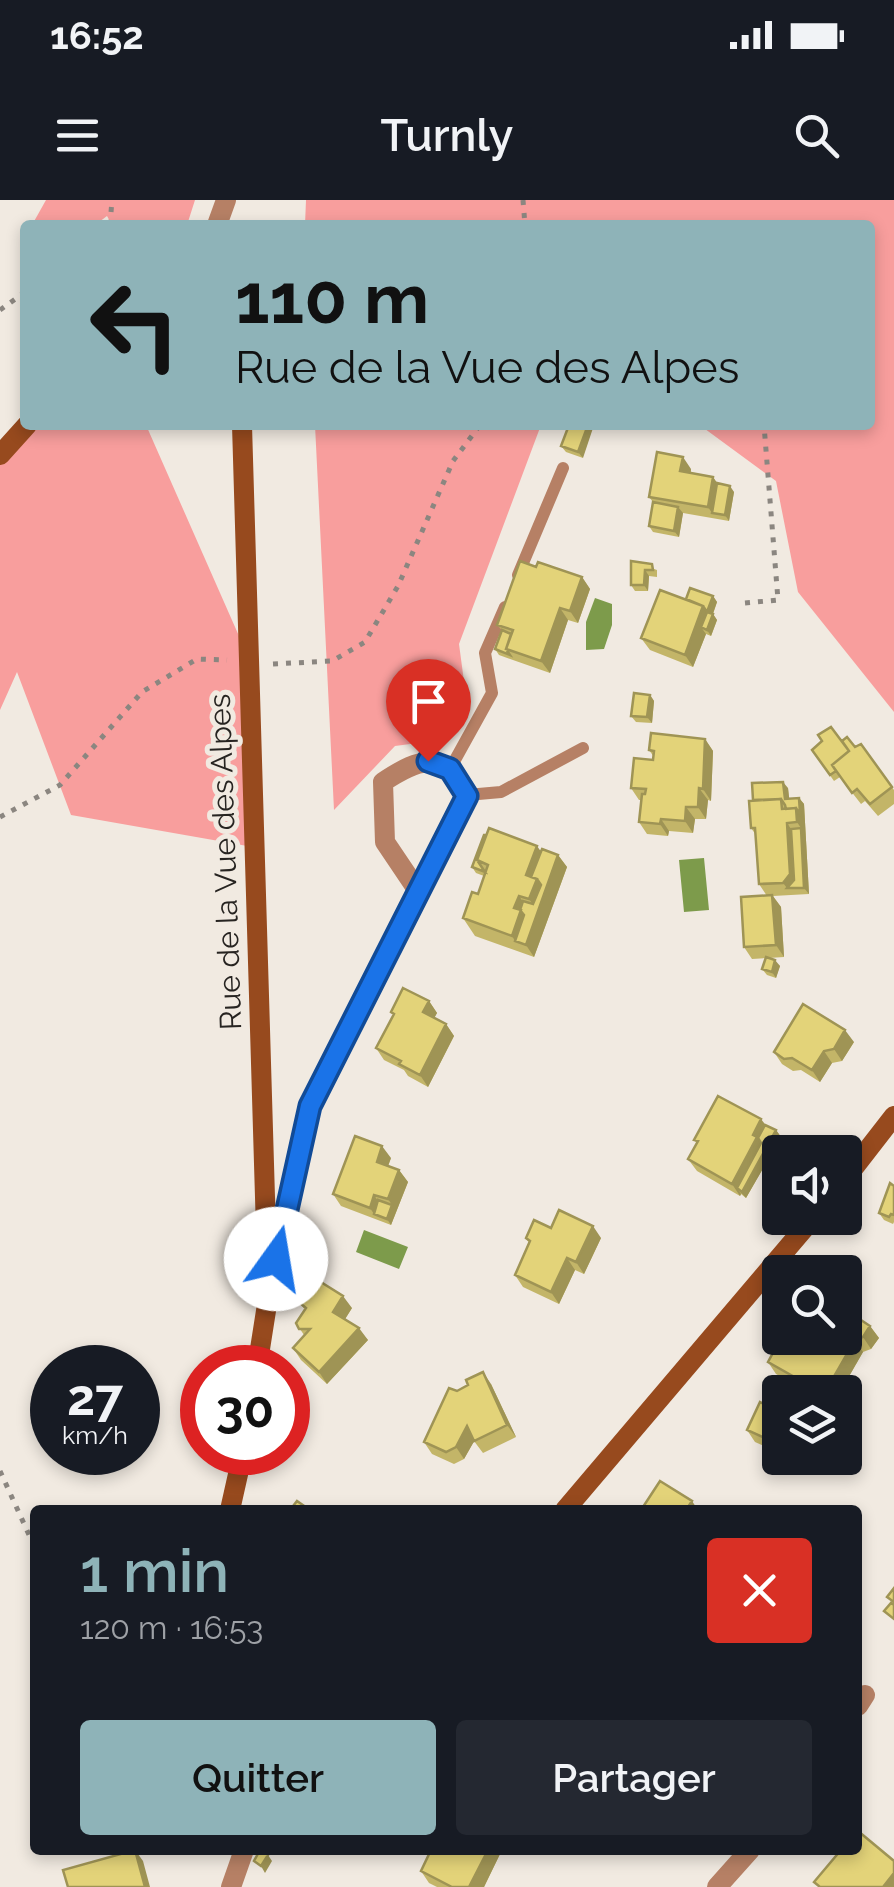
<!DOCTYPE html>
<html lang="fr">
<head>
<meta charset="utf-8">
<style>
	:root { --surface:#171b24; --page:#242831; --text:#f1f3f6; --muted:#9ea1a6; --accent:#8eb3b8 }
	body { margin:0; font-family:Raleway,sans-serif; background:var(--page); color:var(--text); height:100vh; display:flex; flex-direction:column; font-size:38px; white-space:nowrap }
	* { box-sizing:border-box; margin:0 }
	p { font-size:32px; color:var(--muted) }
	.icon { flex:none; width:55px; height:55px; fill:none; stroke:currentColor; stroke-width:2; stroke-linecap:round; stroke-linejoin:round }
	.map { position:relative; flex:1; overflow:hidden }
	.panel { position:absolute; left:30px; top:1305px; width:832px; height:350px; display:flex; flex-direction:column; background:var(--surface); border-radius:10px; box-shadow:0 5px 15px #0003 }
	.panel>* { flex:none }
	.guide { position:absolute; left:20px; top:20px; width:855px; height:210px; border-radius:10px; box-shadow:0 5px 15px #0003; background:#8eb3b8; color:#111; overflow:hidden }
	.tools { position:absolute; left:762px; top:935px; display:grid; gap:20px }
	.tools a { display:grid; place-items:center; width:100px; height:100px; border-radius:10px; background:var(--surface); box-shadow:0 5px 15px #0003; font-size:50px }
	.speed { position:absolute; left:30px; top:1145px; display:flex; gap:20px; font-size:50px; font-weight:700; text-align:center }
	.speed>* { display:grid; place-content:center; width:130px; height:130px; border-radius:50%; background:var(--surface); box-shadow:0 5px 15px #0003; line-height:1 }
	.speed small { font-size:25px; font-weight:400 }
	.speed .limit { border:15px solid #d22; background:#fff; color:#111 }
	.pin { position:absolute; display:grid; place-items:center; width:85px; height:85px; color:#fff; margin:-102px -42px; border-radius:50% 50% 50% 0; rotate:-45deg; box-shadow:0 0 10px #0007 }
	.pin .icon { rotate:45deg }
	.me { position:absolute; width:110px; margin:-55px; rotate:13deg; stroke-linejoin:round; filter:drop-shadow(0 0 8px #0008) }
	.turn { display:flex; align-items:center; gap:35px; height:210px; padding:0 50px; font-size:45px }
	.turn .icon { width:130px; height:130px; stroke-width:2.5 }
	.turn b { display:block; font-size:70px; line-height:85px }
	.round { display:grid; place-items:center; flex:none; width:105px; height:105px; border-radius:10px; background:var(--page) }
	.headline { display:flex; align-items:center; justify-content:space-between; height:170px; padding:0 50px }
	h1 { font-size:60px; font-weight:600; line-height:75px; color:var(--accent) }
	.primary-button { display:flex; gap:20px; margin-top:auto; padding:20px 50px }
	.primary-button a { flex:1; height:115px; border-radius:10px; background:var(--accent); color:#111; font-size:40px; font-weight:600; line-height:115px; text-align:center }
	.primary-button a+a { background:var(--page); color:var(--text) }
	.status { display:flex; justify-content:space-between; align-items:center; height:70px; padding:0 50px; background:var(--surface); direction:ltr }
	.status svg { height:28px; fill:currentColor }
	header { display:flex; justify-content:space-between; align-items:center; height:130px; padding:0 50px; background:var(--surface); font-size:45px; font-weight:600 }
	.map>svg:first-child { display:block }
	.green { fill:#f89e9d }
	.water { fill:#7d9b4b }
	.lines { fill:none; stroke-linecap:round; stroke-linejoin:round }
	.path { stroke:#8b8680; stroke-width:5; stroke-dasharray:5 8; stroke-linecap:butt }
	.lane { stroke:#b68065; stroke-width:12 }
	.street { stroke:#b68065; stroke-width:20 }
	.secondary { stroke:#974a1e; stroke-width:20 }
	.wall { fill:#c3b568 }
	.shaded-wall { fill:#9f9455 }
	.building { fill:#e3d379; stroke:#9f9455; stroke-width:2.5 }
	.route-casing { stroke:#114b97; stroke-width:25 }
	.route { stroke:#1a73e8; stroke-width:18 }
	.labels { text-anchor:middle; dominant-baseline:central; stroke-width:10; stroke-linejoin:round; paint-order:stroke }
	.street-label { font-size:30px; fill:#272421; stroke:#f1eae1 }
</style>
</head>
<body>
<div class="status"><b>16:52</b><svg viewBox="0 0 49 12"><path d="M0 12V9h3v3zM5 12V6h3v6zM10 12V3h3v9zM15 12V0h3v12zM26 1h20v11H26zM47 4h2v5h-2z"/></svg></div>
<header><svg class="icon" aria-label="menu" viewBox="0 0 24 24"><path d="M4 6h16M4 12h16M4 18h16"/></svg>Turnly<svg class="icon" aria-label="search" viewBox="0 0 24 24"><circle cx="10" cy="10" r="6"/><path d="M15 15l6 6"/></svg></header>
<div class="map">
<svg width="894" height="1687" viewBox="0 0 894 1687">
	<rect width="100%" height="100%" fill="#f1eae1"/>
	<!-- green -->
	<path class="green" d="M46,0H195L187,25H112L107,16L95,25H32Z
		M306,0H894V512L798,392L776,281L701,226L870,225V25H305Z
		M27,225H146L250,461L253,647L71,615L17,472L0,510V255Z
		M315,225H541L459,444L467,504L448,539L395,546L334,610Z"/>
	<!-- water -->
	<path class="water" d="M595,398L612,404V425L604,449L586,450V422Z
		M704,658L709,710L684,712L679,660Z
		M364,1030L408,1047L399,1069L356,1052Z"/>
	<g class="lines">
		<!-- path -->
		<path class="path" d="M523,0L525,25
			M110,25L112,0
			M0,110L25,92
			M745,403L778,400L764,225
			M273,464L332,461L365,442L398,386L453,261L480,225
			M0,617L60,585L142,492L197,459L227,460
			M0,1271L35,1348"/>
		<!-- lane -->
		<path class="lane" d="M518,375L563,268
			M450,569L492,493L485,453L505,407
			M467,595L501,592L583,548"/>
		<!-- street -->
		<path class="street" d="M217,25L226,0
			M272,1081L310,906L467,595C440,553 424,555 383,582L385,642L418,691
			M858,1506L865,1495
			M231,1687L244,1650
			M717,1687L750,1650"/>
		<!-- secondary -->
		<path class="secondary" d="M242,225L268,1098L257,1168
			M0,255L27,225
			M845,979L894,916
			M230,1310L243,1252
			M565,1310L813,1018"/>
	</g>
	<!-- wall -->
	<path class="wall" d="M569,225L583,258L566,252L561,246Z
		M691,269V273L713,277L717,283L734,292L729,321L683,313L679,337L653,332L649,326L653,302L649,297Z
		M631,361L657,370V377L649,376L648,391H635L631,385Z
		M536,367L582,377L590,389L578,423L568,420L550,473L499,455L495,449L502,430L497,425Z
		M713,396L717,402L713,414L717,420L711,436L706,434L693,467L650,450L641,438L686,399Z
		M650,495L654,501L652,523L636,522L631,516Z
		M705,539L713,551L711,601L708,600L706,619H695L693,633L669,631L668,636L647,634L639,622L641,600H639L631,588L653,560L654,557L649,550Z
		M861,544L894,590V604L878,616L865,601L861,604L840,577L834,581L812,550L849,551Z
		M788,588L789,599L799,598L804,604L809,694L773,696L781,707L784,757L769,758L780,766L776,778L767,775L762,769L766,758L752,759L744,747L767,696L759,684L756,635L751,628L753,600Z
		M484,635L558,655L567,667L534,757L475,736L463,718L478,694L484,676L476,673L472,667Z
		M429,801L437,813L434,818L446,824L454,836L428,887L408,876L404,870L384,860L376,848L393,815L391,812Z
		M854,842L842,861L832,863L820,882L801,870L793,871L782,864L774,852Z
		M765,925L776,930L781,937L746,998L741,994L740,996L697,971L688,959L697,943L694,940Z
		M391,958L388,966L399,970L408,982L391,1025L341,1006L333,994Z
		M894,986V1022L893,1024L884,1020L879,1013Z
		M551,1028L601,1038L584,1074L575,1070L559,1104L523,1087L515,1075L529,1043L526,1038Z
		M300,1103L352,1108L345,1119L368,1140L327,1184L301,1160L293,1148L304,1135L296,1123L305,1110Z
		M870,1126L879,1138L871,1149L863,1152L840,1192H808L776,1174L768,1162Z
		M491,1184L516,1237L483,1253L474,1241L464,1259L454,1264L432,1254L424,1242L457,1191Z
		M780,1212V1253L755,1242L747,1230Z
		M789,1258H838L833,1269L824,1264L820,1272Z
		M431,1650H498L500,1654L484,1687H437L429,1683L421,1671Z"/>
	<!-- shaded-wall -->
	<path class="shaded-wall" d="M588,225H594L583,258L578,252Z
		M683,257L691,269L689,283L680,271Z
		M713,277L721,289L712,313L708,307Z
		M730,286L734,292L729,321L725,315Z
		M678,307L683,313L679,337L674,331Z
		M645,370L649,376L648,391L644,385Z
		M582,377L590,389L578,423L570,411Z
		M713,396L717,402L710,422L713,414L717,420L711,436L707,430L701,427L706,434L693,467L685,455L703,406Z
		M560,408L568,420L550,473L541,461Z
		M650,495L654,501L652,523L647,517Z
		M705,539L713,551L711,601L703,589Z
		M783,582L788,588L790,605L785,599Z
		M699,588L708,600L706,619L698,607Z
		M799,598L804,604L809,694L804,688L801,628L797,622L796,608Z
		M686,607L695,619L693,633L685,621Z
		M661,619L669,631L668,636L660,624Z
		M787,623L795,635L798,686L787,688L783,683Z
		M537,646L549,663L558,655L567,667L534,757L526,745L515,741L512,736L514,708L519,696L531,713L538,712L529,699L526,675Z
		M772,695L781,707L784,757L776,745Z
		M775,760L780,766L776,778L772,772Z
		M429,801L437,813L431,824L423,812Z
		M446,824L454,836L428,887L420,875Z
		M845,830L854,842L842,861L834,849Z
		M824,851L832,863L820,882L812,870Z
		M761,919L770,931L776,930L781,937L746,998L737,988L741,994L740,996L732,984Z
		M382,946L391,958L385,974L377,962Z
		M399,970L408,982L391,1025L387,1019L392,1005L388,999Z
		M374,995L382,1007L374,1014L370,1008Z
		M593,1026L601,1038L584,1074L576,1062Z
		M567,1058L575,1070L559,1104L551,1092Z
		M343,1096L352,1108L342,1124L333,1112Z
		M870,1126L879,1138L871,1149L863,1137Z
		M359,1128L368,1140L327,1184L319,1172Z
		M855,1140L863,1152L840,1192H825Z
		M483,1172L491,1184L516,1237L507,1225Z
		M467,1226L476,1238L464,1259L456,1247Z
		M813,1258H827H819L824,1264L820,1272L812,1260Z
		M831,1258H838L833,1269L828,1262Z
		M692,1301L698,1310H686Z
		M135,1650L143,1661L150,1687H145Z
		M488,1650H498L500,1654L484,1687H469Z
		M268,1655L272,1661L265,1673L261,1666Z
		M894,1673V1687H883Z"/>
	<!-- building -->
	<path class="building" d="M569,225H588L578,252L561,246Z
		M657,252L683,257L680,271L713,277L708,307L649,297Z
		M717,283L730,286L725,315L712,313Z
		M653,302L678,307L674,331L649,326Z
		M520,361L536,367L538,362L582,377L570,411L560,408L541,461L506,449L513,430L497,425Z
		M631,361L652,364L653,370H645L644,385H631Z
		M690,388L713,396L707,412L703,406L686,399Z
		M660,390L703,406L685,455L641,438Z
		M707,412L713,414L707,430L701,427Z
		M502,430L511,434L506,449L510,455L495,449Z
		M634,493L650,495L647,517L631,516Z
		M831,527L849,551L832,565L836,571L830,575L812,550L822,541L818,535Z
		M651,533L705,539L703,589L699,588L698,607H686L685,621L661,619L660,624L639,622L642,594H645L646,589L631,588L634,558L653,560L654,551L649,550Z
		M847,537L855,547L861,544L892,587L870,604L857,589L852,593L832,565L849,551L842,541Z
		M783,582L785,599L799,598L800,614L796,608L786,609L785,605L781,599L753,600L752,583Z
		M781,599L782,609L796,608L797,622L787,623L790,674L783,683L759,684L755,628H751L749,601Z
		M489,628L537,646L526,675L537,679L529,699L519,696L514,708L521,710L512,736L463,718L472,692L478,694L488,665L477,660Z
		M801,628L804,688H787L794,680L791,629Z
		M484,635H486L477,660L485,672L472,667Z
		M542,649L558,655L526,745L515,741L524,715L520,710L523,701L533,704L541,685L537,679L531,677Z
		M772,695L776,745L744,747L741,697Z
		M766,757L775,760L772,772L762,769Z
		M403,788L429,801L423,812L446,824L420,875L399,864L401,861L376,848L394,814L391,812Z
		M803,804L845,830L834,849L824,851L812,870L792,858L784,859L774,852Z
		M718,896L761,919L753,935L757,937L732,984L688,959L698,941L694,940Z
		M765,925L776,930L742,992L737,988L761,943L758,938Z
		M355,936L382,946L377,962L399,970L388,999L374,995L370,1008L333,994Z
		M890,983L894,986V1015L891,1014L889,1017L879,1013Z
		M378,1000L392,1005L387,1019L374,1014Z
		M559,1010L593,1026L576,1062L567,1058L551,1092L515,1075L530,1041L526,1038L534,1020L551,1028Z
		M316,1079L343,1096L333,1112L359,1128L319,1172L293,1148L310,1129H299L296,1123L306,1108L300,1103Z
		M852,1114L870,1126L863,1137L855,1140L825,1192H821L768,1162L781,1138H845V1120Z
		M483,1172L507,1225L474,1241L467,1226L456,1247L446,1252L424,1242L449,1188L457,1191L468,1185L466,1180Z
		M760,1202L780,1212V1245L747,1230Z
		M660,1281L692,1301L686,1310H641Z
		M297,1301L310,1310H290Z
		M894,1388V1402L887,1397Z
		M891,1403L894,1405V1419L884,1411Z
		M858,1631L894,1661V1673L883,1687H820L814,1682L841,1650H858Z
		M135,1650L145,1687H68L63,1670Z
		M260,1650L268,1655L261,1666L254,1661Z
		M431,1650H488L469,1687H452L421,1671Z"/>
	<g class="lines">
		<!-- route casing -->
		<g class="route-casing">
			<path id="route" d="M276,1059L310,906L467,596L450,569L428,561"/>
		</g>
		<!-- route -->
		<use href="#route" class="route"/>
	</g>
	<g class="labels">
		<!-- street labels -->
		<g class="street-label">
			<text transform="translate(225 662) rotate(-92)">Rue de la Vue des Alpes</text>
		</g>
	</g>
</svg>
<div class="tools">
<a><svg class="icon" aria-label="sound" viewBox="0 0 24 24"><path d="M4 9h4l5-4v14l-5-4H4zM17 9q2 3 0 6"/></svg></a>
<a><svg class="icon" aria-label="search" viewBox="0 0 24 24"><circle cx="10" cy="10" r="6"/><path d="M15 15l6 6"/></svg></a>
<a><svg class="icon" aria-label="layers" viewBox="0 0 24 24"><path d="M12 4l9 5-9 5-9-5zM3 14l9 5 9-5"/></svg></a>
</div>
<div class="speed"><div>27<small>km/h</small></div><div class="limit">30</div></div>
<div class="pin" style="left:428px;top:561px;background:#d93025"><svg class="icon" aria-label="arrive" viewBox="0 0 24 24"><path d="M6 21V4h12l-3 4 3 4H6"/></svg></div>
<svg class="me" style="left:276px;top:1059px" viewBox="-20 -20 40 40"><circle r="19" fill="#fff"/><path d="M0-13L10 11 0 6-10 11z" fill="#1a73e8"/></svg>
<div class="guide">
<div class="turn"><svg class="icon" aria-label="left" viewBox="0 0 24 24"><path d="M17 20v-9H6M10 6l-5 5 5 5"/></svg><div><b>110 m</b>Rue de la Vue des Alpes</div></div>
</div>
<section class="panel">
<div class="headline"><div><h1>1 min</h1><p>120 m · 16:53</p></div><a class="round" style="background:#d93025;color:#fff"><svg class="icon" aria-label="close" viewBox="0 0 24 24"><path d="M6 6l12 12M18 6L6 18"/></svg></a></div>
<div class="primary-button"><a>Quitter</a><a>Partager</a></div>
</section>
</div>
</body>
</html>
